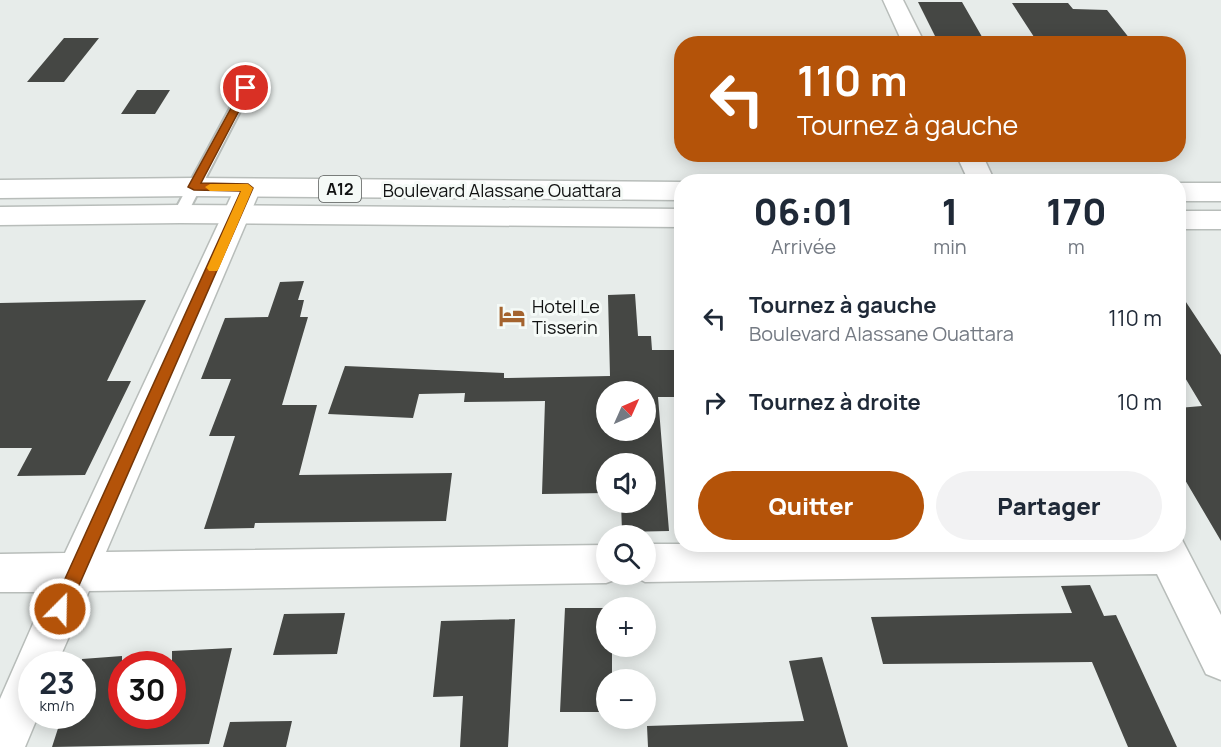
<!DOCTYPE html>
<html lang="fr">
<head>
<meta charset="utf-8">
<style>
	:root { --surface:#fff; --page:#f2f2f3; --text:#1f2937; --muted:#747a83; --accent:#b45309 }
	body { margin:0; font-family:Manrope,sans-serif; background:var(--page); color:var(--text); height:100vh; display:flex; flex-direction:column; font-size:22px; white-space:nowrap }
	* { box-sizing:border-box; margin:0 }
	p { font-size:20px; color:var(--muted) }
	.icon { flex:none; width:33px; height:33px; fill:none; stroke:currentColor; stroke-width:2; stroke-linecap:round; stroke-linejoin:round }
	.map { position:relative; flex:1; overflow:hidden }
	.drawer { position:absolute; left:674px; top:174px; width:512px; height:378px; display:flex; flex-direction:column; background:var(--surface); border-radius:24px; box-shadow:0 3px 15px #0003 }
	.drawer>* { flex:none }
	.guide { position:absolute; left:674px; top:36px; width:512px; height:126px; border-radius:24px; box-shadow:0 3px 15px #0003; background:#b45309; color:#fff; overflow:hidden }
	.needle { width:39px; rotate:45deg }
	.controls { position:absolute; left:596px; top:381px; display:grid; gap:12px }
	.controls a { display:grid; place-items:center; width:60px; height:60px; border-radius:50%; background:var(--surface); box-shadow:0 3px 15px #0003; font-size:30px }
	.speed { position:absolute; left:18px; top:651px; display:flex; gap:12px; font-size:30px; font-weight:700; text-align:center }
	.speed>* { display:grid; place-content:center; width:78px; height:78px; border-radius:50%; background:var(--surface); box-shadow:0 3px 15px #0003; line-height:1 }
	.speed small { font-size:15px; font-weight:400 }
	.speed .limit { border:9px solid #d22; background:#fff; color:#111 }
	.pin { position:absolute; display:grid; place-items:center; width:51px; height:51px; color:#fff; margin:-26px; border:3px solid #fff; border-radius:50%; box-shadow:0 2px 6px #0007 }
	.me { position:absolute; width:66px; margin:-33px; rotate:23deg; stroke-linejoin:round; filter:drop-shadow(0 0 4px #0008) }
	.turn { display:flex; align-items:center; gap:21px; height:126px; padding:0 24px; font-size:27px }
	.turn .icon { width:78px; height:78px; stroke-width:2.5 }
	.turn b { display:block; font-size:42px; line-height:51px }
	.eta { display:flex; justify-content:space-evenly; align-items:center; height:102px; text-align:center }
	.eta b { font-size:36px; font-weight:800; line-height:42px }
	.primary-button { display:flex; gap:12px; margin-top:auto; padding:12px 24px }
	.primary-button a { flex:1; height:69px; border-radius:36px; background:var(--accent); color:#fff; font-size:24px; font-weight:800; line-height:69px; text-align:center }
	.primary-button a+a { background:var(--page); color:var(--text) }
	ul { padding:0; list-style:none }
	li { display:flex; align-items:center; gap:18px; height:84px; padding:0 24px }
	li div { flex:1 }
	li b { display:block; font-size:22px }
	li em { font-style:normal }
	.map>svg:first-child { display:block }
	.building { fill:#454744; fill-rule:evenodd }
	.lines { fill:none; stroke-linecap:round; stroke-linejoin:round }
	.lane-casing { stroke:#b8bdba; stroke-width:4 }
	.street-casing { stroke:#b8bdba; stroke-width:3 }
	.primary-casing { stroke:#b8bdba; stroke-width:3 }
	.lane { fill:#fff; fill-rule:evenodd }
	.street { fill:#fff; fill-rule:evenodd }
	.primary { fill:#fff; fill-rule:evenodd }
	.route { fill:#b45309; stroke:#753606; stroke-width:1.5 }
	.slow { fill:#f59e0b }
	.labels { text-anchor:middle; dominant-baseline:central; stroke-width:6; stroke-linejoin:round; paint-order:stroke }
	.shield { fill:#f5faf7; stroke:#555857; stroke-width:1.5 }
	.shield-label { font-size:16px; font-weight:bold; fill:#111212 }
	.street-label { font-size:18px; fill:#111212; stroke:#f5faf7 }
	.poi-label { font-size:18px; fill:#111212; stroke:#f5faf7; text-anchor:start }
</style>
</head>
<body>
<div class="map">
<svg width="1221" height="747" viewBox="0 0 1221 747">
	<rect width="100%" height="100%" fill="#e7ecea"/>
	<!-- building -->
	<path class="building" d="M918,2H962L985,42H938Z
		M1012,3H1068L1073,9L1107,10L1134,44L1036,40Z
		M64,38H99L64,82H27Z
		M137,90H170L155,114H121Z
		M304,281L298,300H304L300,317H308L282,405H317L299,475L452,473L446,521L255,523L254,528L204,529L235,436H209L231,379H201L225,318L268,317L280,282Z
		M1178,290L1221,355V541L1178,468V408L1202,406L1178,366Z
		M635,294L638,336H651L652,350H681V397H658L669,531L622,532L621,502H645V464H606V493L542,494L545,401L464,402L465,393L419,394L413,418L328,414L345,366L504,373V378L610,376L608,295ZM606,392H645V430H606Z
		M146,300L107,381H131L85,475L17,476L32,448H0V303Z
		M1090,585L1104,616L1116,615L1177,747H1128L1092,662L883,664L871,617L1072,613L1061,586Z
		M565,608H606V646H612V680H606V712H560Z
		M345,613L337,654L273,655L284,614Z
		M515,619L508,747H460L463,696L433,697L441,621Z
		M232,648L209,744L52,747L62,716H82V659L122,656V716H172V651Z
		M822,657L848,747H648L647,726L804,721L789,661Z
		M292,721L286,747H223L230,722Z"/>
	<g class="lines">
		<!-- lane casing -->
		<g class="lane-casing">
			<path id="lane" d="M242,86L252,88L187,214L180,219L175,217L173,214Z"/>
		</g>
		<!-- street casing -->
		<g class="street-casing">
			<path id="street" d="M883,0H903L925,44H903Z
				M956,154H982L995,182H969Z
				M248,179L257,182L261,188L106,552L606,545V574H621L620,578L606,583L89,591L57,664H32V716H38L25,747H0V699L47,592H0V554L65,553L235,188L239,182Z
				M1178,532L1221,615V680L1206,674L1157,574L645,582L630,574H645V544H1178Z"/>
		</g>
		<!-- primary casing -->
		<g class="primary-casing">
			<path id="primary" d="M194,178L681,182V200L194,196L0,198V180Z
				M1178,183H1221V201H1178Z
				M180,205L681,209V227L180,223L0,225V207Z
				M1178,211H1221V229H1178Z"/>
		</g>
		<!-- lane -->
		<use href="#lane" class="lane"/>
		<!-- street -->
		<use href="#street" class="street"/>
		<!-- primary -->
		<use href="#primary" class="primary"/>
	</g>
	<!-- route -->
	<path class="route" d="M246,85L251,88L201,183L248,184L253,188L66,615L60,618L54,615L51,609L54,603L241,191L194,190L188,187L242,88Z"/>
	<!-- slow -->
	<path class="slow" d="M248,184L253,188L219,268L217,271H209L207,268L241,191H210L205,187L210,184Z"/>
	<!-- icons -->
	<defs>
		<g id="hotel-bare" transform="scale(2.07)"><path d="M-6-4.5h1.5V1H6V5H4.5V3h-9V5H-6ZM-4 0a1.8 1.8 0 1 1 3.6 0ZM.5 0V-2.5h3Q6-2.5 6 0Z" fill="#a4632e" stroke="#f5faf7" stroke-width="2.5" paint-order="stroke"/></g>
	</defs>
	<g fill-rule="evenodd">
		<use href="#hotel-bare" x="512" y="316"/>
	</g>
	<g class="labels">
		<!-- shield labels -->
		<rect class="shield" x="319" y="176" width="42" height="26" rx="4.5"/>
		<g class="shield-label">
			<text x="340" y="189">A12</text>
		</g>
		<!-- street labels -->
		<g class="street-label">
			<text x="502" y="190">Boulevard Alassane Ouattara</text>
		</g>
		<!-- poi labels -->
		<g class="poi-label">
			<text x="532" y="306">Hotel Le<tspan x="532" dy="21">Tisserin</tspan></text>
		</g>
	</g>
</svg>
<div class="controls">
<a><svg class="needle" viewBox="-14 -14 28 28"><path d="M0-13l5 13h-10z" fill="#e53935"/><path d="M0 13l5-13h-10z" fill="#747a83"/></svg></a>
<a><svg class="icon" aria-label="sound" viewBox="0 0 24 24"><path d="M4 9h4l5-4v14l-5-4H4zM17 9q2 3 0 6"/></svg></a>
<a><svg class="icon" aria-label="search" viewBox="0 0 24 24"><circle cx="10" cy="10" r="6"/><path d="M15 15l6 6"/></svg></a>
<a>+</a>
<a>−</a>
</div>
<div class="speed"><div>23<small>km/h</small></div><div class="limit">30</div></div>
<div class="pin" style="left:246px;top:88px;background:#d93025"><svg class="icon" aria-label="arrive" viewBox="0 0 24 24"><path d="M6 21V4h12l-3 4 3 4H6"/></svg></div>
<svg class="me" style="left:60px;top:609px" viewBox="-20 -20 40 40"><circle r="17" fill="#b45309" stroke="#fff" stroke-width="3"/><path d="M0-11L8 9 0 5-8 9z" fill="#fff"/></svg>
<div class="guide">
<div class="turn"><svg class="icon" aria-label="left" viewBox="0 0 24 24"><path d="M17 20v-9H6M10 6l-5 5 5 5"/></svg><div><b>110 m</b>Tournez à gauche</div></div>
</div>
<section class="drawer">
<div class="eta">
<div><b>06:01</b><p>Arrivée</p></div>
<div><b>1</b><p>min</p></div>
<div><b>170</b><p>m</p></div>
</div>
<ul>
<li><svg class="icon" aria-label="left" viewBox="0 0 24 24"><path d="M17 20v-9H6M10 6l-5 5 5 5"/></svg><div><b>Tournez à gauche</b><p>Boulevard Alassane Ouattara</p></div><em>110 m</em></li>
<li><svg class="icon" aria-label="right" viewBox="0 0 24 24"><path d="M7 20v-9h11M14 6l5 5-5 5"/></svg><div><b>Tournez à droite</b></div><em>10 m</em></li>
</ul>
<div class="primary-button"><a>Quitter</a><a>Partager</a></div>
</section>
</div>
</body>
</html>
